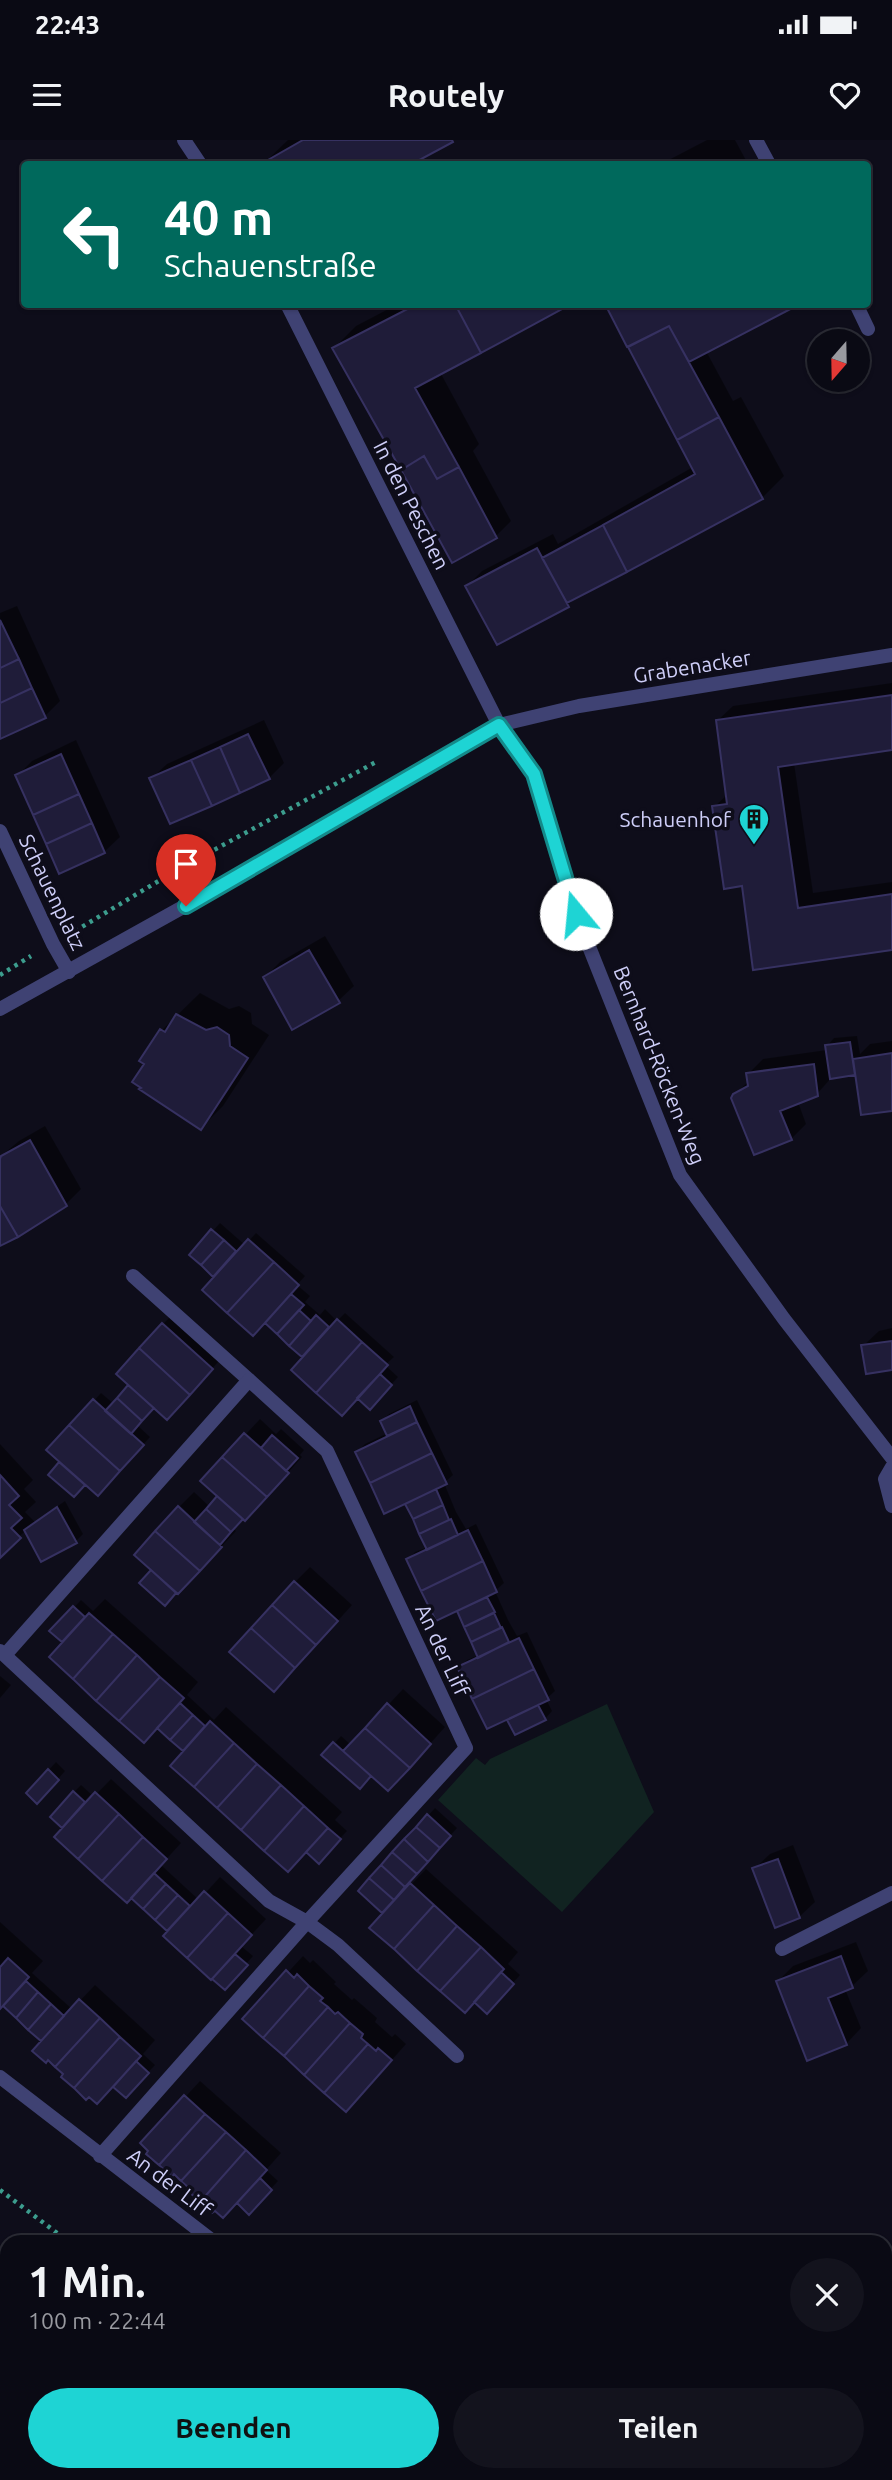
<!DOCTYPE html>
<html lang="de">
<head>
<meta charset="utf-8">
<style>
	:root { --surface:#0a0a14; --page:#13131d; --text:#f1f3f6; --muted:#999aa0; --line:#2a2b34; --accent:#1ed4d4 }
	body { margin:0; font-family:Ubuntu,sans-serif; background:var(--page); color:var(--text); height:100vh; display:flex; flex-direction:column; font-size:26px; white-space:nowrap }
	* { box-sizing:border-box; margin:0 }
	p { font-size:23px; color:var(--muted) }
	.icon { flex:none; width:38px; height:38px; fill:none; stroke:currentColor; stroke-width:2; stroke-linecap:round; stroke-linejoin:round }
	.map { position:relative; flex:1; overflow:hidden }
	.drawer { position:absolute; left:0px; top:2095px; width:892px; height:247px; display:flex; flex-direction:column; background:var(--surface); border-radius:21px 21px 0 0; box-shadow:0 2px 5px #0004,0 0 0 2px var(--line) }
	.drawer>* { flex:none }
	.guide { position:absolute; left:21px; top:21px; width:850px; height:147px; border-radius:7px; box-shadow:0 2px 5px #0004,0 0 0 2px var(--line); background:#00695c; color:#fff; overflow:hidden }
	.needle { width:46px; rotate:200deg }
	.controls { position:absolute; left:807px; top:189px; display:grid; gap:14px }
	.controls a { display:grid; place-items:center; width:63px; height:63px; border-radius:50%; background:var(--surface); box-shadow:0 2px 5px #0004,0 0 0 2px var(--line); font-size:35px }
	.pin { position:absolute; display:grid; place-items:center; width:60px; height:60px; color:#fff; margin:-72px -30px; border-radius:50% 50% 50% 0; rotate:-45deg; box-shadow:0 0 7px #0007 }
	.pin .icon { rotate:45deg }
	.me { position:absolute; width:77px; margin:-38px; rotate:343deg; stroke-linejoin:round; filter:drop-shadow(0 0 5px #0008) }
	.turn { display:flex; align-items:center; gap:24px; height:147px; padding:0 28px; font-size:32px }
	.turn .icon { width:91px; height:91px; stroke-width:2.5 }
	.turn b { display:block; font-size:49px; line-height:60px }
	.round { display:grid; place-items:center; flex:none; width:74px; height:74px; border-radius:37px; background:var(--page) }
	.headline { display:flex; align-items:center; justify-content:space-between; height:119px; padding:0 28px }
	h1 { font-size:42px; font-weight:600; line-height:52px }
	.button { display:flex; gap:14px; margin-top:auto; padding:14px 28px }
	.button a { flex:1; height:80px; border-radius:42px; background:var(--accent); color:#111; font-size:28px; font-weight:600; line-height:80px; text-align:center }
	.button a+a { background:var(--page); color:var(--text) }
	.status { display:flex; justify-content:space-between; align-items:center; height:49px; padding:0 35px; background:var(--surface); direction:ltr }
	.status svg { height:19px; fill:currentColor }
	header { display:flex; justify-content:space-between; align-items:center; height:91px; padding:0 28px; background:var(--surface); font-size:32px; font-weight:600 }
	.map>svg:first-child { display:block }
	.green { fill:#112321 }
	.shadow { fill:#0007 }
	.building { fill:#1f1c39; stroke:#363161; stroke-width:2 }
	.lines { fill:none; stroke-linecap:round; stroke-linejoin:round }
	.path { stroke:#3c9d8e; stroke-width:4.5; stroke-dasharray:3.5 5; stroke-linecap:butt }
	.service { stroke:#3f4273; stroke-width:14 }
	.minor { stroke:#3f4273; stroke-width:14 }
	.trunk { stroke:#c95eca; stroke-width:19 }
	.route-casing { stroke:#148a8a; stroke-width:18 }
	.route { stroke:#1ed4d4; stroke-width:12 }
	.labels { text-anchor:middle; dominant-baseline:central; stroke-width:7; stroke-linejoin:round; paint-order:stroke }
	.street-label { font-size:21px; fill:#cecef8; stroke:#0e0d1a }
	.poi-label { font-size:21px; fill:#cecef8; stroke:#0e0d1a; text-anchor:end }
</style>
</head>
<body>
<div class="status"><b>22:43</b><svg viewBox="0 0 49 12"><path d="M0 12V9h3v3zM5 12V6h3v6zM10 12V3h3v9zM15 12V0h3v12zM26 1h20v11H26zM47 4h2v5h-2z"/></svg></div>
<header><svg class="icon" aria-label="menu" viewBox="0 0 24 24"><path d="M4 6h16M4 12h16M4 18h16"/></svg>Routely<svg class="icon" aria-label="heart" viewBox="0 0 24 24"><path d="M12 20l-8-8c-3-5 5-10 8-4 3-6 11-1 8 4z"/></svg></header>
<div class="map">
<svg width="892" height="2340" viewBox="0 0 892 2340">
	<rect width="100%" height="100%" fill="#0e0d1a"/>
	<!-- green -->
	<path class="green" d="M607,1564L654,1672L562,1772L438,1660L476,1618L485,1625L490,1619Z"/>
	<!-- shadow -->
	<path class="shadow" d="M288,0H453L409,24H263Z
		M707,0H735L748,24H661Z
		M398,164H568L440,232L479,304L473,311L511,381L496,396L453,420L334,208L356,186Z
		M606,164H796L706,211L733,261L741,257L784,336L762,358L577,456L568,465L467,446L482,431L553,394L558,404L693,327Z
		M17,466L60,561L45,576L1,597L0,473Z
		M892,543V608L794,623L813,753L892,742V808L755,828L743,744L714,667L728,654L717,581L733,566Z
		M264,580L284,623L269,638L151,639L167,624Z
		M76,600L120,697L104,712L60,731L17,636L32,621Z
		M325,796L354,846L338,861L265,837L280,822Z
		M200,853L229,869L239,866L251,873L252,884L269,895L223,966L201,988L146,923L162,890Z
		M857,896L860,914L870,904L892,901V969L856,931L854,933L832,937L817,954L798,962L806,984L791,999L734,955L749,941L748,934L763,919L827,910V906L834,898Z
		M45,986L81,1049L66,1064L0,1104V1017L19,1001Z
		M220,1083L245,1105L256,1093L305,1136L297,1145L310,1156L305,1162L320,1175L325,1169L337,1181L345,1173L394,1217L385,1225L398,1237L377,1260L305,1217L191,1115Z
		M170,1177L219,1221L174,1270L154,1266L137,1285L150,1297L105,1346L85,1343L73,1355L50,1334L62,1322L49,1310L101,1253L114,1264L131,1245L163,1184Z
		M892,1188V1229L863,1206L879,1191Z
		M417,1260L453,1335L444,1343L456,1372L466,1389L476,1384L504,1443L495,1451L508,1480L517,1496L527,1492L555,1551L546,1559L552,1571L545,1579L516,1592L508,1577L460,1527L467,1520L479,1515L457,1469L408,1420L415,1412L428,1407L406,1361L357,1312L365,1304L388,1293L382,1281L389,1274Z
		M260,1279L276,1294L281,1289L304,1310L300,1315L302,1317L260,1364L233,1388L236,1391L193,1437L164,1463L141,1443L196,1386V1381L180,1366L194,1352L210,1367L220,1356L203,1341Z
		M0,1304L33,1340L24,1349L36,1362L25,1372L35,1382L65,1361L83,1394L76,1401L26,1390L0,1415Z
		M310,1427L352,1465L289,1535L295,1442Z
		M105,1459L198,1542L187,1555L214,1580L226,1567L342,1672L335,1680L347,1691L318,1721L185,1611L52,1491L81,1460L93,1471Z
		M0,1536L11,1545L0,1558Z
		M403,1549L445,1587L403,1634H372L360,1647L324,1615L341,1596L351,1605Z
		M56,1622L65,1631L45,1654L28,1653Z
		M111,1639L181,1703L161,1725L199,1760L220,1737L266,1779L241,1806L253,1816L225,1848L131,1756L69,1679L74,1652L81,1645L91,1654L82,1664L84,1667Z
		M435,1668L457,1688L404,1747L406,1750L426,1729L518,1812L508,1824L520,1835L494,1864L393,1760L360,1751Z
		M793,1705L815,1762L799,1777L754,1729L770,1714Z
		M0,1782L43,1821L32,1833L72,1869L95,1845L155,1900L143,1914L155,1925L126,1956L114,1945L66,1934L49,1895L41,1899L4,1865L0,1869Z
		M856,1802L868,1831L852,1846L845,1849L861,1888L846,1904L778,1841L793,1826Z
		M303,1816L310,1823L313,1820L336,1842L334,1844L352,1860L354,1858L377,1878L375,1882L392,1897L395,1894L406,1904L361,1955L245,1879Z
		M200,1941L281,2013L266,2030L278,2041L249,2072L238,2061L192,2048L143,2003Z"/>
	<!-- building -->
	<path class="building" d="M303,0H452L453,2L412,24H261Z
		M417,164H455L481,213L415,248L459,327L437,339L424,316L401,330L332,208Z
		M455,164H564L566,167L481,213Z
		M605,164H800L689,222L669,186L627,207Z
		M669,186L719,277L677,300L628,207Z
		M719,277L763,359L627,432L603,385L695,334L677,300Z
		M424,316L437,339L459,327L497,398L452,423L401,330Z
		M603,385L627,432L567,463L542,418Z
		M537,408L569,467L497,505L465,446Z
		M0,480L19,519L0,528Z
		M19,519L32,548L0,563V528Z
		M32,548L46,578L0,599V563Z
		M892,555V610L778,627L798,768L892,754V810L753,830L742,746L724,749L712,666L727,664L716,580Z
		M248,594L270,639L240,653L220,607Z
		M220,607L240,653L212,666L191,620Z
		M61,614L79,654L33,675L15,635Z
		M191,620L212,666L170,684L149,638Z
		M79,654L92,683L46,704L33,675Z
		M92,683L105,713L59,734L46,704Z
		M309,810L340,863L292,890L263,837Z
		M176,874L206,890L217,887L229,895L230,906L248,918L201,990L139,949L141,948L132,942L144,924L139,921L160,889L165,892Z
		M850,902L855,935L830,939L825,905Z
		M892,913V971L861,975L853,919Z
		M814,924L818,956L780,971L792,1000L754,1015L731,958L733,954L748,946L746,933Z
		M30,1000L67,1066L18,1097L0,1066V1019L1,1016Z
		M0,1066L18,1097L0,1106Z
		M211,1089L224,1100L201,1125L189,1115Z
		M248,1099L274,1122L227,1173L202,1150Z
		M224,1100L236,1111L213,1137L201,1125Z
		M274,1122L299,1145L253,1196L227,1173Z
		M291,1154L304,1165L277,1194L265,1183Z
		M299,1170L311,1181L289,1206L277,1194Z
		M316,1175L329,1187L302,1217L289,1206Z
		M337,1179L362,1202L316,1253L291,1230Z
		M162,1183L213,1229L190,1255L139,1208Z
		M892,1201V1230L866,1234L861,1205Z
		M362,1202L388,1225L342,1276L316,1253Z
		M139,1208L190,1255L167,1280L116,1234Z
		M380,1234L392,1245L370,1270L357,1258Z
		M128,1245L154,1268L142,1281L117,1258Z
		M117,1258L142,1281L131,1294L105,1271Z
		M93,1259L144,1305L120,1331L69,1285Z
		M410,1266L417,1282L387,1296L380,1281Z
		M417,1282L432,1313L370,1343L355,1312Z
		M69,1285L120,1331L98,1356L46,1310Z
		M244,1293L289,1333L267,1357L222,1317Z
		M272,1295L298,1318L286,1331L261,1308Z
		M432,1313L447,1344L384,1374L370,1343Z
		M222,1317L267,1357L245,1381L200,1341Z
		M59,1322L85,1345L74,1357L48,1335Z
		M0,1335L19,1356L9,1365L22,1378L11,1388L21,1398L0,1418Z
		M436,1349L443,1365L413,1379L405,1364Z
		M217,1356L243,1379L231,1392L206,1369Z
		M443,1365L449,1380L419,1394L413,1379Z
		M178,1366L222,1407L200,1431L155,1391Z
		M57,1367L77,1403L41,1422L24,1390Z
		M206,1369L231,1392L220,1405L194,1382Z
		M451,1379L458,1395L427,1410L419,1394Z
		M468,1390L483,1421L421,1451L406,1419Z
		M155,1391L200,1431L178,1454L134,1415Z
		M483,1421L497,1452L436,1481L421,1451Z
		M151,1430L176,1453L165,1466L139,1443Z
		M294,1441L338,1481L316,1505L272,1465Z
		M487,1457L495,1472L464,1487L457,1471Z
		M272,1465L316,1505L295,1528L251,1488Z
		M73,1466L85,1477L62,1502L49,1491Z
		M89,1473L113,1494L73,1539L49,1517Z
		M494,1473L501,1488L471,1502L464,1487Z
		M502,1487L509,1502L478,1518L471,1502Z
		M251,1488L295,1528L274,1552L229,1512Z
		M113,1494L137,1515L96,1561L73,1539Z
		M519,1498L534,1529L472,1559L457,1527Z
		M137,1515L160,1537L119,1581L96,1561Z
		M534,1529L549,1560L487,1589L472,1559Z
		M160,1537L184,1558L144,1603L119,1581Z
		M180,1563L193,1575L170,1600L157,1588Z
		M387,1563L431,1604L410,1628L365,1588Z
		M538,1565L546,1580L515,1595L507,1580Z
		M193,1575L205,1586L183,1611L170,1600Z
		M210,1581L234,1603L194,1647L170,1626Z
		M365,1588L410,1628L388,1651L343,1611Z
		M333,1602L371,1636L360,1649L321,1615Z
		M234,1603L257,1624L217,1668L194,1647Z
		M257,1624L281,1645L241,1690L217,1668Z
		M48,1629L59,1640L37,1664L26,1653Z
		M281,1645L304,1666L264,1711L241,1690Z
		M73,1651L85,1662L62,1688L50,1677Z
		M95,1652L119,1674L78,1719L54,1697Z
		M304,1666L328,1688L288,1732L264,1711Z
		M119,1674L143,1697L102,1741L78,1719Z
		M427,1674L451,1696L440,1708L416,1687Z
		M416,1687L440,1708L428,1722L404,1699Z
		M328,1688L341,1699L319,1724L306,1712Z
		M143,1697L167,1719L127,1763L102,1741Z
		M404,1699L428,1722L417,1734L392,1712Z
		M392,1712L417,1734L405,1747L381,1725Z
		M778,1719L800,1778L775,1788L752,1728Z
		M381,1725L405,1747L394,1760L369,1738Z
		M154,1733L166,1744L143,1769L131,1758Z
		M369,1738L394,1760L382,1773L358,1751Z
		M410,1743L434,1765L394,1809L369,1788Z
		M166,1744L178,1755L155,1780L143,1769Z
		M204,1751L228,1773L187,1818L163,1796Z
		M178,1755L190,1766L167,1791L155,1780Z
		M434,1765L457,1786L417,1831L394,1809Z
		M228,1773L252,1795L211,1840L187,1818Z
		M457,1786L481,1807L440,1851L417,1831Z
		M481,1807L504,1829L465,1873L440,1851Z
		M235,1814L248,1825L225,1850L212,1839Z
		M841,1816L853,1848L828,1858L847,1905L807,1921L776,1841Z
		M8,1818L29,1837L0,1869V1827Z
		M286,1830L294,1838L297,1834L309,1846L263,1898L242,1879Z
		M501,1832L514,1844L487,1874L474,1862Z
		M26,1841L38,1852L16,1878L3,1866Z
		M309,1846L323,1858L320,1861L328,1867L284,1916L263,1898Z
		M38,1852L51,1864L28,1890L16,1878Z
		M79,1859L100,1878L55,1927L48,1920L46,1923L32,1911Z
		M51,1864L64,1876L41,1901L28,1890Z
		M328,1867L335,1874L338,1872L350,1883L304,1935L284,1916Z
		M100,1878L120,1897L74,1948L61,1937L63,1934L55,1927Z
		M350,1883L363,1894L361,1898L368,1904L324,1953L304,1935Z
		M120,1897L141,1916L97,1964L89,1957L86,1960L74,1948Z
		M368,1904L376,1911L378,1908L392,1920L346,1972L324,1953Z
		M136,1921L149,1933L126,1958L113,1947Z
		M184,1955L205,1974L159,2025L146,2014L148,2011L140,2003Z
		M205,1974L226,1992L181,2041L174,2034L172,2037L159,2025Z
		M226,1992L246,2010L200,2062L187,2050L189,2048L181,2041Z
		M246,2010L267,2030L223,2078L215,2071L212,2073L200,2062Z
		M260,2038L272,2050L249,2075L237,2063Z"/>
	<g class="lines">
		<!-- path -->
		<path class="path" d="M75,791L177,730L376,622
			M0,835L31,816
			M0,2050L69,2102
			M380,2334L387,2340"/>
		<!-- service -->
		<path class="service" d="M756,0L769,24
			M856,164L868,189
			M499,585L534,634L576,774L680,1035L784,1179L892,1318
			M133,1136L249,1240
			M892,1327L885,1339L892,1366
			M782,1809L892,1753"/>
		<!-- minor -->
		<path class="minor" d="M184,0L200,24
			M287,164L499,585
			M0,691L53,804L69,832
			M0,869L280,713L499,585L579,566L892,515
			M0,1511L269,1761L307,1782L338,1805L457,1916
			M5,1515L249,1240L327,1311L466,1608L307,1782L100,2016
			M0,1937L214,2102"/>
		<!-- trunk -->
		<path class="trunk" d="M0,2128L7,2133
			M0,2220L7,2226
			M157,2334L165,2340
			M274,2334L281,2340"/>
	</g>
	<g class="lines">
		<!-- route casing -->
		<g class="route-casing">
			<path id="route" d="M186,766L499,585L534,634L576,774"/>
		</g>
		<!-- route -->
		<use href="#route" class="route"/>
	</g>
	<!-- icons -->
	<defs>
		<g id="building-pin" transform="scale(1.575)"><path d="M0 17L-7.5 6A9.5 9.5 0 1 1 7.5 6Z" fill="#1ed4d4" stroke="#0e0d1a"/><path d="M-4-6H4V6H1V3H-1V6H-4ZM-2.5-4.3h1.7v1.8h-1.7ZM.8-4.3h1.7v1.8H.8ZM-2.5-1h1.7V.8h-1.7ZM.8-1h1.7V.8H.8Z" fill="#111"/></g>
	</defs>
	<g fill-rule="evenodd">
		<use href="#building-pin" x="754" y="679"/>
	</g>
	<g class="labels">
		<!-- street labels -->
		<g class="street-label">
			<text transform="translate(412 365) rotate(63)">In den Peschen</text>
			<text transform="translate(692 526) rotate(-9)">Grabenacker</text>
			<text transform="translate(53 752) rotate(64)">Schauenplatz</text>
			<text transform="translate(660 925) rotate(68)">Bernhard-Röcken-Weg</text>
			<text transform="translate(443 1510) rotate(65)">An der Liff</text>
			<text transform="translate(170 2042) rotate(37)">An der Liff</text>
		</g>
		<!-- poi labels -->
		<g class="poi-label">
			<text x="731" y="679">Schauenhof</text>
		</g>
	</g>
</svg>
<div class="controls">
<a><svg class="needle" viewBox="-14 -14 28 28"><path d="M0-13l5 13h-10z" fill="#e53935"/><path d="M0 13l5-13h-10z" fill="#999aa0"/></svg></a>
</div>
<div class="pin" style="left:186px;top:766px;background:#d93025"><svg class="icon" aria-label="arrive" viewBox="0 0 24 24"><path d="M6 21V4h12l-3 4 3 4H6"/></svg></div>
<svg class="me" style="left:576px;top:774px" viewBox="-20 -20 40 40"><circle r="19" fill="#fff"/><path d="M0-13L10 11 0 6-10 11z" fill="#1ed4d4"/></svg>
<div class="guide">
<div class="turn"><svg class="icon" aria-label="left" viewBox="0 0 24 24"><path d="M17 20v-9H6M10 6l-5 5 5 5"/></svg><div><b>40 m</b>Schauenstraße</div></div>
</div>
<section class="drawer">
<div class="headline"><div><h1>1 Min.</h1><p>100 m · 22:44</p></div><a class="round"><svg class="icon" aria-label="close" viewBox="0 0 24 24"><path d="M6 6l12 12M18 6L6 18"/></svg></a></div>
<div class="button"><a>Beenden</a><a>Teilen</a></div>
</section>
</div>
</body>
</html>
